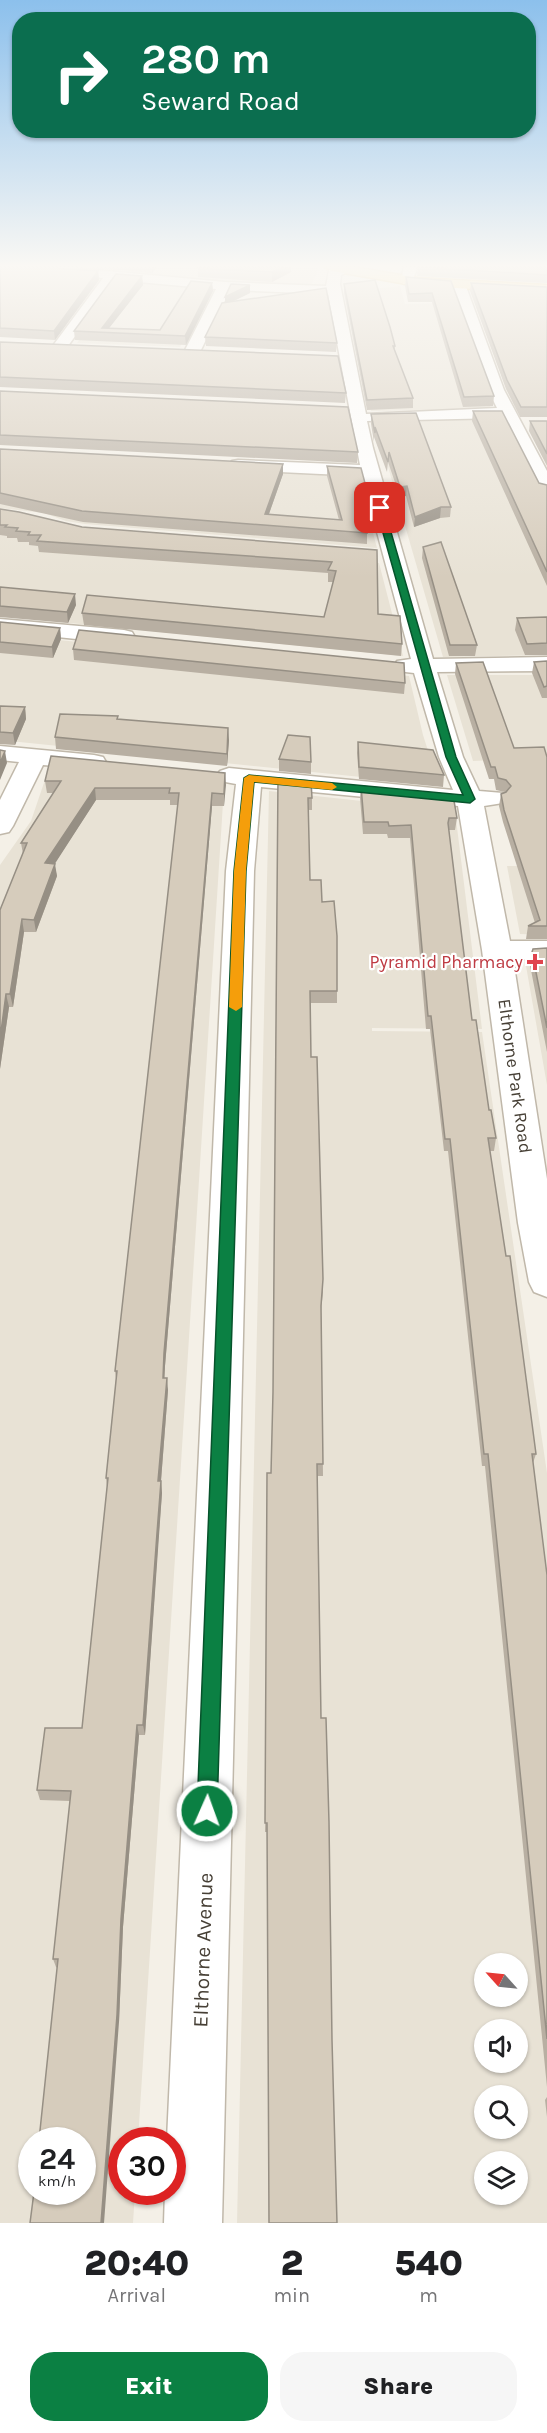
<!DOCTYPE html>
<html lang="en">
<head>
<meta charset="utf-8">
<style>
	:root { --surface:#fff; --page:#f6f6f6; --text:#202124; --muted:#757577; --accent:#0b8043 }
	body { margin:0; font-family:Karla,sans-serif; background:var(--page); color:var(--text); height:100vh; display:flex; flex-direction:column; font-size:22px; white-space:nowrap }
	* { box-sizing:border-box; margin:0 }
	p { font-size:20px; color:var(--muted) }
	.icon { flex:none; width:33px; height:33px; fill:none; stroke:currentColor; stroke-width:2; stroke-linecap:round; stroke-linejoin:round }
	.map { position:relative; height:2223px; overflow:hidden }
	.sheet { display:flex; flex-direction:column; background:var(--surface); flex:1 }
	.sheet>* { flex:none }
	.hud { position:absolute; left:12px; top:12px; width:524px; height:126px; border-radius:24px; box-shadow:0 2px 4px #0004; background:#0b6e4f; color:#fff; overflow:hidden }
	.needle { width:39px; rotate:297deg }
	.tools { position:absolute; left:474px; top:1953px; display:grid; gap:12px }
	.tools a { display:grid; place-items:center; width:54px; height:54px; border-radius:50%; background:var(--surface); box-shadow:0 2px 4px #0004; font-size:30px }
	.speed { position:absolute; left:18px; top:2127px; display:flex; gap:12px; font-size:30px; font-weight:700; text-align:center }
	.speed>* { display:grid; place-content:center; width:78px; height:78px; border-radius:50%; background:var(--surface); box-shadow:0 2px 4px #0004; line-height:1 }
	.speed small { font-size:15px; font-weight:400 }
	.speed .limit { border:9px solid #d22; background:#fff; color:#111 }
	.pin { position:absolute; display:grid; place-items:center; width:51px; height:51px; color:#fff; margin:-26px; border-radius:12px; box-shadow:0 3px 9px #0006 }
	.me { position:absolute; width:66px; margin:-33px; rotate:2deg; stroke-linejoin:round; filter:drop-shadow(0 0 4px #0008) }
	.turn { display:flex; align-items:center; gap:21px; height:126px; padding:0 30px; font-size:27px }
	.turn .icon { width:78px; height:78px; stroke-width:2.5 }
	.turn b { display:block; font-size:42px; line-height:51px }
	.eta { display:flex; justify-content:space-evenly; align-items:center; height:102px; text-align:center }
	.eta b { font-size:36px; font-weight:800; line-height:42px }
	.cta { display:flex; gap:12px; margin-top:auto; padding:12px 30px }
	.cta a { flex:1; height:69px; border-radius:24px; background:var(--accent); color:#fff; font-size:24px; font-weight:800; line-height:69px; text-align:center }
	.cta a+a { background:var(--page); color:var(--text) }
	.map>svg:first-child { display:block }
	.residential { fill:#e8e2d5; fill-rule:evenodd }
	.lines { fill:none; stroke-linecap:round; stroke-linejoin:round }
	.minor-casing { stroke:#c0b8aa; stroke-width:3 }
	.major-casing { stroke:#e7be63; stroke-width:3 }
	.minor { fill:#fff; fill-rule:evenodd }
	.major { fill:#ffe095; fill-rule:evenodd }
	.wall { fill:#b8afa2 }
	.shaded-wall { fill:#968f84 }
	.building { fill:#d6ccbc; stroke:#968f84; stroke-width:1.5 }
	.route { fill:#0b8043; stroke:#07532c; stroke-width:1.5 }
	.slow { fill:#f59e0b }
	.health-dot { fill:#e0444e; stroke:#fff; stroke-width:2 }
	.labels { text-anchor:middle; dominant-baseline:central; stroke-width:4.5; stroke-linejoin:round; paint-order:stroke }
	.health-label { font-size:18px; fill:#be3a42; stroke:#fff; text-anchor:end }
	.street-label { font-size:18px; fill:#474036; stroke:#fff }
	.near-street-label { font-size:21px; fill:#474036; stroke:#fff }
</style>
</head>
<body>
<div class="map">
<svg width="547" height="2223" viewBox="0 0 547 2223">
	<rect width="100%" height="100%" fill="#f4f0e7"/>
	<!-- residential -->
	<path class="residential" d="M42,267H312L319,269L310,287Z
		M122,279L212,288L180,347L77,343Z
		M400,286L405,304L453,303L491,409L371,411L347,292Z
		M497,419L547,520V655L443,657L375,422Z
		M0,458L358,477L377,548L85,524L66,521L44,513L0,508Z
		M0,521L64,537L379,563L403,656L0,616Z
		M0,634L409,676L423,735L439,785L0,740Z
		M447,675H547V758L473,761Z
		M49,768L224,787L138,2140H122V2192H135L133,2223H0V865L31,821ZM32,2140H82V2192H32Z
		M269,791L455,811L482,1029L372,1028V1031L482,1032L547,1473V2223H237ZM484,1964H518V1996H484ZM484,2030H518V2062H484ZM484,2096H518V2128H484ZM484,2162H518V2194H484Z
		M507,866H547V935L520,934Z
		M526,966L547,967V1085Z"/>
	<g class="lines">
		<!-- minor casing -->
		<g class="minor-casing">
			<path id="minor" d="M0,267H65L225,282L326,286L329,270L337,267H348V272L341,275L340,284L366,414L497,408L488,390L452,289L454,281H464L504,390L547,471V494L540,492L538,488L502,418L367,421L373,448L433,659L547,657V671L437,672L463,757L479,791L503,793L507,798L503,803L484,806L510,941H547V959H513L547,1179V1297L534,1292L529,1282L518,1223L482,950L458,806L261,787L254,871L222,2223H164L165,2192H172V2140H167L226,871L236,784L220,781L216,776L220,771L229,768L453,790L439,757L414,673L397,671L394,666L397,661L411,659L362,476L238,470L232,469L229,465L232,461L238,460L360,465L328,294L230,290L200,352L192,357L184,352L216,289L116,280L65,350L60,352L52,347L103,278L57,274H0Z
				M404,267H417L413,281L404,284L397,280L402,276Z
				M0,619L124,630L132,632L135,637L132,642L124,644L0,631Z
				M0,746L94,755L103,757L106,762L103,767L94,769L43,765L13,826L9,832L0,834V800L19,762L0,760Z"/>
		</g>
		<!-- major casing -->
		<g class="major-casing">
			<path id="major" d="M325,267H354L418,278L547,285V293L418,286L332,271Z"/>
		</g>
		<!-- minor -->
		<use href="#minor" class="minor"/>
		<!-- major -->
		<use href="#major" class="major"/>
	</g>
	<!-- wall -->
	<path class="wall" d="M86,267H157L152,273Z
		M198,267H291V272L272,282L198,277Z
		M418,267H547V283L417,276Z
		M0,268L98,271L99,280L55,340L0,337Z
		M142,276L143,285L109,328L160,330L212,283L213,291L186,345L75,340L74,331Z
		M406,277L451,281L494,396L493,406L463,407L432,302H408L405,286Z
		M471,283L547,287V417H520L506,389L470,291Z
		M344,284L395,346V351L413,398V408L367,410L344,293Z
		M250,293L234,301L337,343L336,352L206,346L205,337L225,302V297Z
		M0,342L346,393L345,403L0,387Z
		M0,391L358,452L357,463L0,445Z
		M473,411L539,483L547,485V586L472,421Z
		M371,414L451,507L450,517L440,518L414,527L406,496L400,497L388,462L387,472L374,437V442L371,424Z
		M530,421H547V466L529,431Z
		M0,449L283,474L269,514L339,520L327,476V466L370,502L369,513H368L366,528L367,533V544L83,522L0,504Z
		M0,509L82,527L377,550L378,614L402,644L401,656L84,625L82,613L324,617L333,582H328V573L39,552L38,546L29,545V542H18L17,538H7V536L0,535Z
		M423,547L477,645L475,656H449L422,558Z
		M0,587L76,605L68,623L0,617Z
		M547,617V655H525L515,630L517,618Z
		M0,622L60,628L61,639L53,658L0,653Z
		M73,649L405,683L404,694L74,660Z
		M547,661V698H542L532,673L534,662Z
		M456,663L514,748L547,757V939H526L528,926L535,923L503,822L499,806L501,794L505,793V792L496,790L494,779H489L455,674Z
		M0,706L25,707L26,719L15,745L0,744Z
		M118,720L229,740L227,766L56,749L55,737Z
		M358,742L444,775L443,787L359,779L357,753Z
		M279,759L311,762V774L279,771Z
		M225,773L224,806H212L165,1366L164,1378L168,1390L161,1481L162,1493L158,1544L145,1735H139L123,1927L119,2022L56,1967L53,1959L70,1801L40,1800L37,1790L82,1728L107,1487L106,1478L116,1379L115,1371L178,805H170V800H96L54,864L57,876L36,932H24L13,1007H9L0,1069V910L23,854L21,843L53,793H47L45,781Z
		M278,778L312,798V810H308L310,880L322,902L337,991V1003H310L311,1057L323,1292L321,1311L323,1476H317L267,1832H265L273,1392Z
		M361,786L457,818L455,830H449L472,1020L489,1110L496,1138L494,1151H490L536,1454L533,1463L547,1575V2087L485,1466H482L448,1151H444L430,1029H426L410,838H388L387,834H363L360,798Z
		M547,948V1052L530,965L532,952Z
		M547,2097V2117L545,2100Z"/>
	<!-- shaded-wall -->
	<path class="shaded-wall" d="M152,267H157L152,273Z
		M283,267H291V272L272,282V272Z
		M98,271L99,280L55,340L54,331Z
		M142,276L143,285L106,332L102,328Z
		M212,283L213,291L186,345L185,336Z
		M250,285V293L225,305V297Z
		M283,464V474L265,525V514Z
		M407,486L406,496L400,497V487Z
		M441,507L440,518L414,527L415,517Z
		M75,594L76,605L68,623L67,612Z
		M60,628L61,639L53,658L52,647Z
		M25,707L26,719L15,745L13,733Z
		M228,728L229,740L227,766V754Z
		M5,751L7,763L0,780V763Z
		M225,773L226,785L224,806V794Z
		M95,788L96,800L47,876L45,863Z
		M212,793V806L165,1366L164,1390L163,1378L164,1353Z
		M55,864L57,876L36,932L34,920Z
		M22,919L24,932L13,1007L10,994Z
		M6,994L9,1007L0,1069V1039Z
		M167,1378L168,1390L160,1493L158,1481Z
		M161,1481L162,1493L145,1735L143,1725Z
		M137,1725L139,1735L123,1927L119,2022L104,2223H101L121,1919Z"/>
	<!-- building -->
	<path class="building" d="M198,267H283L272,272L198,268Z
		M417,267H547V275Z
		M0,268H56L98,271L54,331L0,328Z
		M116,274L142,276L102,328L160,330L191,281L212,283L185,336L74,331Z
		M406,277L451,281L494,396L464,397L432,293L409,294Z
		M375,280L390,327L395,346H393L413,398L367,400L344,284Z
		M471,283L547,287V407H521L507,380Z
		M231,284L250,285L225,297Z
		M326,288L337,343L205,337L222,303Z
		M0,342L338,356L346,393L0,377Z
		M0,391L348,407L358,452L0,435Z
		M473,411H502L539,483L547,485V572Z
		M416,413L451,507H441L415,517L407,486L400,487L389,452L388,462L375,427V433L371,414Z
		M530,421H547V454Z
		M0,449L283,464L265,514L342,520L327,466L361,468L370,502H368L365,526L367,533L82,511L0,493Z
		M0,509L19,512L82,527L377,550L378,614L400,616L402,644L82,613L87,595L324,617L336,571L328,570L332,562L37,541L41,535H28L30,532L16,531L18,528L5,527L7,525H0Z
		M441,542L477,645H450L423,547Z
		M0,587L75,594L67,612L0,606Z
		M547,617V643L527,644L517,618Z
		M0,622L60,628L52,647L0,642Z
		M79,630L404,663L405,683L73,649Z
		M547,661V686L544,687L534,662Z
		M483,662L514,748L544,747L547,757V926H528L540,920L504,810L501,794L506,792L511,786L506,780L498,778L495,767H491L456,663Z
		M0,706L25,707L13,733L0,732Z
		M60,714L118,716L117,719L228,728L227,754L55,737Z
		M288,735L310,737L311,762L279,759Z
		M358,742L433,750L444,775L359,767Z
		M0,750L5,751L0,763Z
		M51,756L225,773L224,794L212,793L164,1353L163,1378H167L158,1481H161L157,1533L143,1725H137L121,1919L117,2015L101,2223H30L34,2192H82V2140H39L58,1959H53L71,1791L37,1790L45,1728H82L108,1478H106L117,1371H115L179,793H169L170,788H95L45,863L55,864L34,920L22,919L10,994H6L0,1039V910L27,843H21L61,781H45Z
		M278,778L311,781L312,798H308L310,880H321L322,902L334,901L337,936V991H310L311,1057H317L323,1279L321,1306L323,1464H317L321,1718H326L329,1822L332,2040L337,2223H269L267,1823H265L267,1473H271L273,1392Z
		M361,786L453,795L457,818H449L448,823L472,1020H476L489,1110H491L496,1138H488L506,1256H510L516,1302L536,1454H532L547,1575V2039L488,1454H484L450,1139H445L431,1016H428L411,825L389,826L388,822H364Z
		M547,948V1028L532,952L533,949Z"/>
	<!-- sky -->
	<linearGradient id="sky" x2="0" y2="1"><stop stop-color="#8cc0ec"/><stop offset="0.46" stop-color="#faf8f4"/><stop offset="1" stop-color="#faf8f4" stop-opacity="0"/></linearGradient>
	<rect width="547" height="578" fill="url(#sky)"/>
	<!-- route -->
	<path class="route" d="M380,506L384,508L456,757L475,799L470,803L254,782L246,871L217,1811L214,1818L207,1821L200,1818L197,1811L234,871L244,778L249,775L463,795L446,757L376,508Z"/>
	<!-- slow -->
	<path class="slow" d="M249,775L332,783L337,787L332,790L254,782L246,871L242,1007L236,1011L229,1007L234,871L244,778Z"/>
	<!-- markers -->
	<path class="health-dot" d="M532 953h6v6h6v6h-6v6h-6v-6h-6v-6h6z"/>
	<g class="labels">
		<!-- health labels -->
		<g class="health-label">
			<text x="523" y="962">Pyramid Pharmacy</text>
		</g>
		<!-- street labels -->
		<g class="street-label">
			<text transform="translate(515 1076) rotate(82)">Elthorne Park Road</text>
		</g>
		<!-- near-street labels -->
		<g class="near-street-label">
			<text transform="translate(203 1950) rotate(-88)">Elthorne Avenue</text>
		</g>
	</g>
</svg>
<div class="tools">
<a><svg class="needle" viewBox="-14 -14 28 28"><path d="M0-13l5 13h-10z" fill="#e53935"/><path d="M0 13l5-13h-10z" fill="#757577"/></svg></a>
<a><svg class="icon" aria-label="sound" viewBox="0 0 24 24"><path d="M4 9h4l5-4v14l-5-4H4zM17 9q2 3 0 6"/></svg></a>
<a><svg class="icon" aria-label="search" viewBox="0 0 24 24"><circle cx="10" cy="10" r="6"/><path d="M15 15l6 6"/></svg></a>
<a><svg class="icon" aria-label="layers" viewBox="0 0 24 24"><path d="M12 4l9 5-9 5-9-5zM3 14l9 5 9-5"/></svg></a>
</div>
<div class="speed"><div>24<small>km/h</small></div><div class="limit">30</div></div>
<div class="pin" style="left:380px;top:508px;background:#d93025"><svg class="icon" aria-label="arrive" viewBox="0 0 24 24"><path d="M6 21V4h12l-3 4 3 4H6"/></svg></div>
<svg class="me" style="left:207px;top:1811px" viewBox="-20 -20 40 40"><circle r="17" fill="#0b8043" stroke="#fff" stroke-width="3"/><path d="M0-11L8 9 0 5-8 9z" fill="#fff"/></svg>
<div class="hud">
<div class="turn"><svg class="icon" aria-label="right" viewBox="0 0 24 24"><path d="M7 20v-9h11M14 6l5 5-5 5"/></svg><div><b>280 m</b>Seward Road</div></div>
</div>
</div>
<section class="sheet">
<div class="eta">
<div><b>20:40</b><p>Arrival</p></div>
<div><b>2</b><p>min</p></div>
<div><b>540</b><p>m</p></div>
</div>
<div class="cta"><a>Exit</a><a>Share</a></div>
</section>
</body>
</html>
